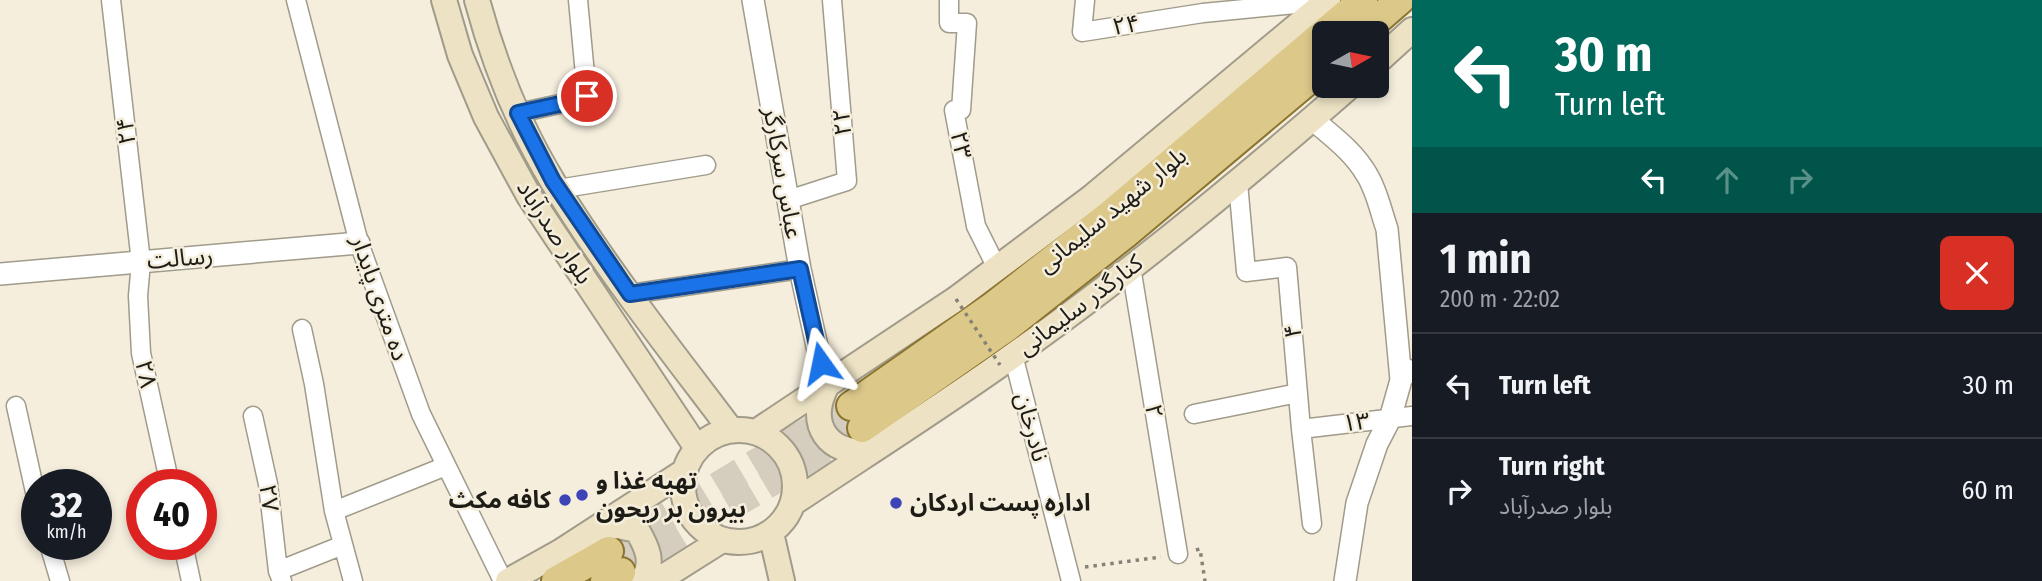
<!DOCTYPE html>
<html lang="en">
<head>
<meta charset="utf-8">
<style>
	:root { --surface:#171b24; --page:#242831; --text:#f1f3f6; --muted:#9ea1a6; --line:#363941 }
	body { margin:0; font-family:"Fira Sans Condensed","Noto Sans Arabic",sans-serif; background:var(--page); color:var(--text); height:100vh; display:flex; flex-direction:column; font-size:26px; white-space:nowrap }
	* { box-sizing:border-box; margin:0 }
	p { font-size:23px; color:var(--muted) }
	.icon { flex:none; width:38px; height:38px; fill:none; stroke:currentColor; stroke-width:2; stroke-linecap:round; stroke-linejoin:round }
	.map { position:relative; flex:1; overflow:hidden }
	.drawer { display:flex; flex-direction:column; background:var(--surface); width:630px }
	.drawer>* { flex:none }
	.guide { background:#00695c; color:#fff; overflow:hidden }
	.needle { width:46px; rotate:81deg }
	.fabs { position:absolute; left:1312px; top:21px; display:grid; gap:14px }
	.fabs a { display:grid; place-items:center; width:77px; height:77px; border-radius:10px; background:var(--surface); box-shadow:0 4px 10px #0003; font-size:35px }
	.speed { position:absolute; left:21px; top:469px; display:flex; gap:14px; font-size:35px; font-weight:700; text-align:center }
	.speed>* { display:grid; place-content:center; width:91px; height:91px; border-radius:50%; background:var(--surface); box-shadow:0 4px 10px #0003; line-height:1 }
	.speed small { font-size:18px; font-weight:400 }
	.speed .limit { border:10px solid #d22; background:#fff; color:#111 }
	.pin { position:absolute; display:grid; place-items:center; width:60px; height:60px; color:#fff; margin:-30px; border:4px solid #fff; border-radius:50%; box-shadow:0 2px 7px #0007 }
	.me { position:absolute; width:77px; margin:-38px; rotate:348deg; stroke-linejoin:round; filter:drop-shadow(0 0 5px #0008) }
	.turn { display:flex; align-items:center; gap:24px; height:147px; padding:0 28px; font-size:32px }
	.turn .icon { width:91px; height:91px; stroke-width:2.5 }
	.turn b { display:block; font-size:49px; line-height:60px }
	.lanes { display:flex; align-items:center; height:66px; padding:0 28px; background:#0003; justify-content:center; gap:35px; direction:ltr }
	.lanes .off { opacity:.35 }
	.round { display:grid; place-items:center; flex:none; width:74px; height:74px; border-radius:10px; background:var(--page) }
	.summary { display:flex; align-items:center; justify-content:space-between; height:119px; padding:0 28px }
	h1 { font-size:42px; font-weight:700; line-height:52px }
	ul { padding:0; list-style:none }
	li { display:flex; align-items:center; gap:21px; height:105px; padding:0 28px; border-top:2px solid var(--line) }
	li div { flex:1 }
	li b { display:block; font-size:26px }
	li em { font-style:normal }
	main { display:flex; flex:1; min-height:0 }
	.map>svg:first-child { display:block }
	.lines { fill:none; stroke-linecap:round; stroke-linejoin:round }
	.primary-tunnel { stroke:#d5cebf; stroke-width:28; stroke-dasharray:28 14; stroke-linecap:butt }
	.minor-casing { stroke:#a09b8a; stroke-width:21 }
	.tertiary-casing { stroke:#a09b8a; stroke-width:24 }
	.secondary-casing { stroke:#a09b8a; stroke-width:28 }
	.primary-casing { stroke:#8a742e; stroke-width:32 }
	.path { stroke:#868276; stroke-width:3.5; stroke-dasharray:3.5 5; stroke-linecap:butt }
	.minor { stroke:#fff; stroke-width:18 }
	.tertiary { stroke:#fff; stroke-width:21 }
	.secondary { stroke:#ede3c4; stroke-width:24 }
	.primary { stroke:#dcc889; stroke-width:28 }
	.path-bridge { stroke:#868276; stroke-width:3.5; stroke-dasharray:3.5 5; stroke-linecap:butt }
	.route-casing { stroke:#114b97; stroke-width:18 }
	.route { stroke:#1a73e8; stroke-width:12 }
	.poi-dot { fill:#3c44b8; stroke:#f5eedd; stroke-width:2.5 }
	.labels { text-anchor:middle; dominant-baseline:central; stroke-width:5; stroke-linejoin:round; paint-order:stroke }
	.street-label { font-size:24px; fill:#1e1c16; stroke:#f5eedd }
	.poi-label { font-size:24px; font-weight:bold; fill:#1e1c16; stroke:#f5eedd; text-anchor:start }
</style>
</head>
<body>
<main>
<div class="map">
<svg width="1412" height="581" viewBox="0 0 1412 581">
	<rect width="100%" height="100%" fill="#f5eedd"/>
	<g class="lines">
		<!-- primary-tunnel -->
		<path class="primary-tunnel" d="M609,551L851,406
			M621,572L862,428"/>
		<!-- minor casing -->
		<g class="minor-casing">
			<path id="minor" d="M111,0L141,262L138,296L141,353L170,485
				M296,0L359,243L421,414L503,581
				M949,0V23H967L961,110H954L976,226L997,268
				M1085,0L1082,32L1203,13L1327,1
				M518,113L583,99L587,96L578,0
				M1238,183L1246,272L1287,267L1301,429L1312,524
				M558,189L706,165
				M788,200L847,181L832,0
				M1131,267L1178,554
				M630,294L800,269
				M302,329L314,384L334,511
				M1013,355L1071,581
				M16,406L37,501
				M1194,414L1298,393
				M253,416L268,484L278,571L282,581
				M1301,429L1412,416
				M49,544L60,581
				M183,544L191,581
				M278,571L343,545
				M353,581L334,511L446,466"/>
		</g>
		<!-- tertiary casing -->
		<g class="tertiary-casing">
			<path id="tertiary" d="M753,0L800,269L826,387
				M1312,119C1332,136 1354,152 1367,175C1377,191 1381,212 1387,229L1401,380
				M0,274L359,243
				M1345,581L1357,503L1377,444L1390,419L1401,380L1407,370"/>
		</g>
		<!-- secondary casing -->
		<g class="secondary-casing">
			<path id="secondary" d="M444,0L460,55L486,117L529,196L697,448
				M477,0C494,63 519,126 553,182C606,269 670,349 731,430
				M1377,62L1412,30
				M826,387C807,425 828,455 870,451
				M683 486a56 56 0 1 1 112 0a56 56 0 1 1-112 0Z
				M756,432L956,299L1092,197L1328,0
				M793,503C862,457 933,412 1001,364C1123,279 1238,184 1350,86
				M598,528L618,526L637,530C647,547 655,563 642,581
				M771,533L782,581
				M508,581L560,552L685,471
				M657,581L722,540"/>
		</g>
		<!-- primary casing -->
		<g class="primary-casing">
			<path id="primary" d="M1362,33L1400,0
				M851,406L992,307L1111,214L1363,0
				M862,428L1007,327L1125,234L1325,66
				M556,581L609,551
				M605,581L621,572"/>
		</g>
		<!-- path -->
		<path class="path" d="M1196,550L1200,549L1205,581
			M1085,567L1161,557"/>
		<!-- minor -->
		<use href="#minor" class="minor"/>
		<!-- tertiary -->
		<use href="#tertiary" class="tertiary"/>
		<!-- secondary -->
		<use href="#secondary" class="secondary"/>
		<!-- primary -->
		<use href="#primary" class="primary"/>
		<!-- path-bridge -->
		<path class="path-bridge" d="M956,299L1000,365"/>
	</g>
	<g class="lines">
		<!-- route casing -->
		<g class="route-casing">
			<path id="route" d="M587,96L583,99L518,113L553,181L630,294L800,269L821,363"/>
		</g>
		<!-- route -->
		<use href="#route" class="route"/>
	</g>
	<!-- markers -->
	<g class="poi-dot">
		<circle cx="582" cy="495" r="7"/>
		<circle cx="565" cy="500" r="7"/>
		<circle cx="896" cy="503" r="7"/>
	</g>
	<g class="labels">
		<!-- street labels -->
		<g class="street-label">
			<text transform="translate(1126 25) rotate(-9)">۲۴</text>
			<text transform="translate(842 122) rotate(-95)">۲۲</text>
			<text transform="translate(126 131) rotate(-96)">۲۴</text>
			<text transform="translate(961 145) rotate(79)">۲۳</text>
			<text transform="translate(783 173) rotate(80)">عباس سرکارگر</text>
			<text transform="translate(1112 210) rotate(-39)">بلوار شهید سلیمانی</text>
			<text transform="translate(555 232) rotate(57)">بلوار صدرآباد</text>
			<text transform="translate(180 258) rotate(-5)">رسالت</text>
			<text transform="translate(380 298) rotate(71)">ده متری پایدار</text>
			<text transform="translate(1080 305) rotate(-37)">کنارگذر سلیمانی</text>
			<text transform="translate(1293 331) rotate(-95)">۴</text>
			<text transform="translate(146 374) rotate(78)">۲۸</text>
			<text transform="translate(1154 411) rotate(81)">۲</text>
			<text transform="translate(1356 422) rotate(-6)">۱۳</text>
			<text transform="translate(1032 427) rotate(75)">نادرخان</text>
			<text transform="translate(269 498) rotate(82)">۲۷</text>
		</g>
		<!-- poi labels -->
		<g class="poi-label">
			<text x="596" y="481">تهیه غذا و<tspan x="596" dy="28">بیرون بر ریحون</tspan></text>
			<text x="551" y="500" text-anchor="end">کافه مکث</text>
			<text x="910" y="503">اداره پست اردکان</text>
		</g>
	</g>
</svg>
<div class="fabs">
<a><svg class="needle" viewBox="-14 -14 28 28"><path d="M0-13l5 13h-10z" fill="#e53935"/><path d="M0 13l5-13h-10z" fill="#9ea1a6"/></svg></a>
</div>
<div class="speed"><div>32<small>km/h</small></div><div class="limit">40</div></div>
<div class="pin" style="left:587px;top:96px;background:#d93025"><svg class="icon" aria-label="arrive" viewBox="0 0 24 24"><path d="M6 21V4h12l-3 4 3 4H6"/></svg></div>
<svg class="me" style="left:821px;top:363px" viewBox="-20 -20 40 40"><path d="M0-17L14 15 0 8-14 15z" fill="#1a73e8" stroke="#fff" stroke-width="4"/></svg>
</div>
<section class="drawer">
<div class="guide">
<div class="turn"><svg class="icon" aria-label="left" viewBox="0 0 24 24"><path d="M17 20v-9H6M10 6l-5 5 5 5"/></svg><div><b>30 m</b>Turn left</div></div>
<div class="lanes"><svg class="icon" aria-label="left" viewBox="0 0 24 24"><path d="M17 20v-9H6M10 6l-5 5 5 5"/></svg><svg class="icon off" aria-label="ahead" viewBox="0 0 24 24"><path d="M12 20V5M6 11l6-6 6 6"/></svg><svg class="icon off" aria-label="right" viewBox="0 0 24 24"><path d="M7 20v-9h11M14 6l5 5-5 5"/></svg></div>
</div>
<div class="summary"><div><h1>1 min</h1><p>200 m · 22:02</p></div><a class="round" style="background:#d93025;color:#fff"><svg class="icon" aria-label="close" viewBox="0 0 24 24"><path d="M6 6l12 12M18 6L6 18"/></svg></a></div>
<ul>
<li><svg class="icon" aria-label="left" viewBox="0 0 24 24"><path d="M17 20v-9H6M10 6l-5 5 5 5"/></svg><div><b>Turn left</b></div><em>30 m</em></li>
<li><svg class="icon" aria-label="right" viewBox="0 0 24 24"><path d="M7 20v-9h11M14 6l5 5-5 5"/></svg><div><b>Turn right</b><p>بلوار صدرآباد</p></div><em>60 m</em></li>
</ul>
</section>
</main>
</body>
</html>
